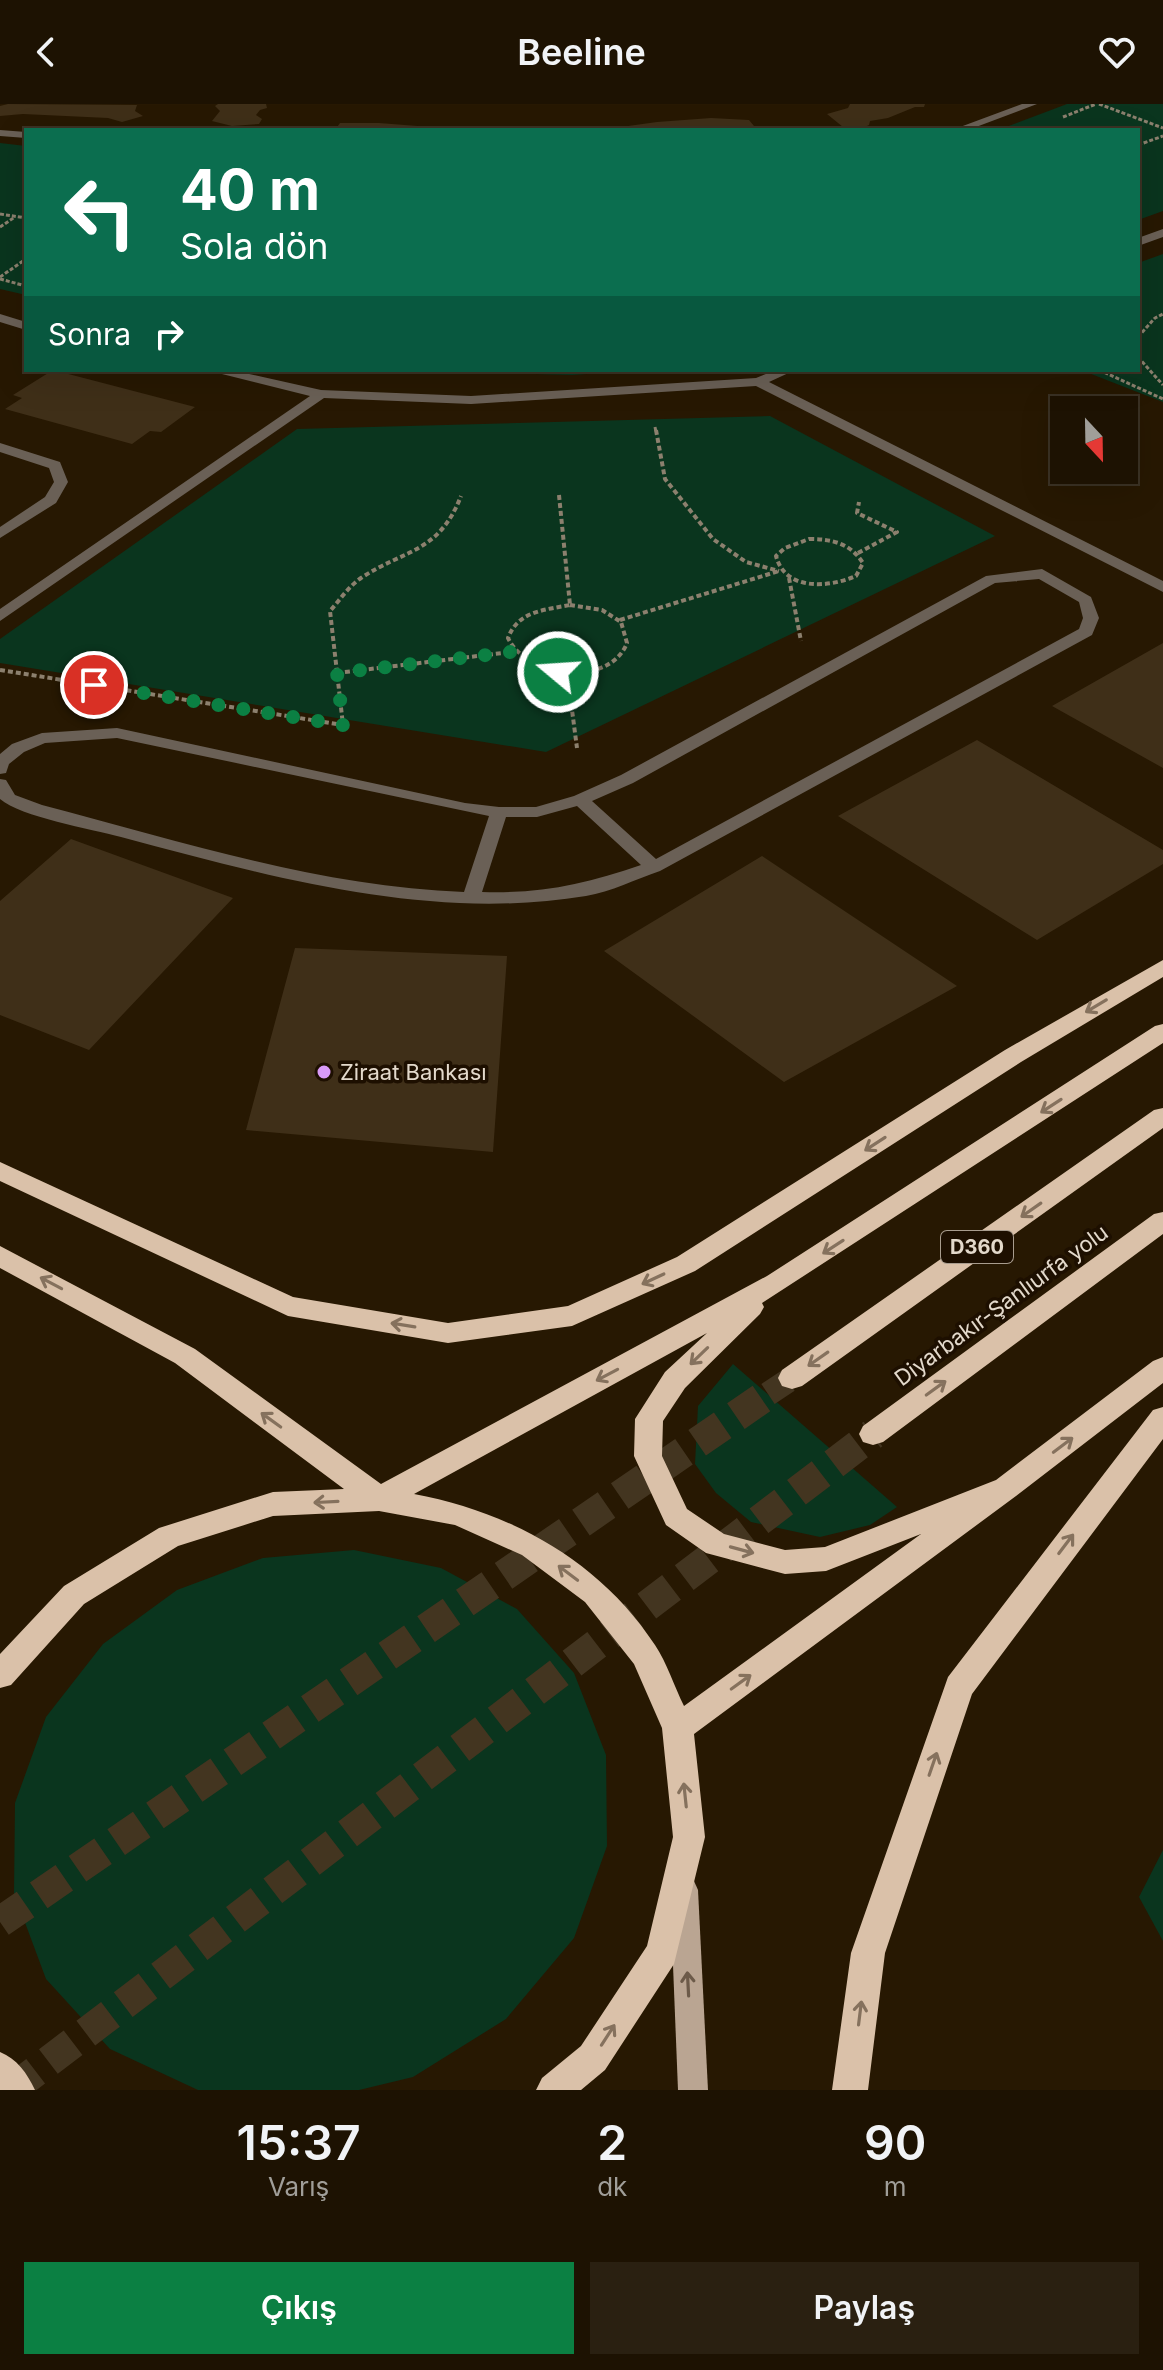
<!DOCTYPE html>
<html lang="tr">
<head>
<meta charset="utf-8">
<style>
	:root { --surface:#1d1202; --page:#2a2011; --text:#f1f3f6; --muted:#a09e99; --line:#3b3224; --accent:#0b8043 }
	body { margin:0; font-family:Inter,sans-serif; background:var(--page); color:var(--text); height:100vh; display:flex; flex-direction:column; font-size:30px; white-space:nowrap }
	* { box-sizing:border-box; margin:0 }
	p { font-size:26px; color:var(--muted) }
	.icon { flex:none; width:44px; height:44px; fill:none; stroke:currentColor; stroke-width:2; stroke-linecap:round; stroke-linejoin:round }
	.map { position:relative; height:1986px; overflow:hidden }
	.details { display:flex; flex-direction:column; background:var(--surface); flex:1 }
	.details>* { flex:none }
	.hud { position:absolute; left:24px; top:24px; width:1116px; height:244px; border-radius:0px; box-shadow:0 8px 32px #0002,0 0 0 2px var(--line); background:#0b6e4f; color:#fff; overflow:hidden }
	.needle { width:52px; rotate:158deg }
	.controls { position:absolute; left:1050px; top:292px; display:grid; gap:16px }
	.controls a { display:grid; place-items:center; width:88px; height:88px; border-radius:0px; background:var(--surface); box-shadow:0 8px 32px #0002,0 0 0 2px var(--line); font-size:40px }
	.pin { position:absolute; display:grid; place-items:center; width:68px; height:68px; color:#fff; margin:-34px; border:4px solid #fff; border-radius:50%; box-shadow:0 2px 8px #0007 }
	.me { position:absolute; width:88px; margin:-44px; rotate:288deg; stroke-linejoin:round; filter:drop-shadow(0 0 6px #0008) }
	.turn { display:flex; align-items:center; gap:28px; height:168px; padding:0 24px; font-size:36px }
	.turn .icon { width:104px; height:104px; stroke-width:2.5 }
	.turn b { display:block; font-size:56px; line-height:68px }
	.then { display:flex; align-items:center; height:76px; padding:0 24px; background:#0003; gap:16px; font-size:30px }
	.eta { display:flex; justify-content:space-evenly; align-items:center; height:136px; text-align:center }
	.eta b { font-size:48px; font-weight:600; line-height:56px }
	.primary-button { display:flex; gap:16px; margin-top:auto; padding:16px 24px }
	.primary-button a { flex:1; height:92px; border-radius:0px; background:var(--accent); color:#fff; font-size:32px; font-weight:600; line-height:92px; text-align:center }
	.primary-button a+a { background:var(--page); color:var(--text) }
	header { display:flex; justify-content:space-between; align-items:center; height:104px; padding:0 24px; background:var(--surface); font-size:36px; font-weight:600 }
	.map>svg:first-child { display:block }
	.green { fill:#0a351e }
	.building { fill:#3f2f18 }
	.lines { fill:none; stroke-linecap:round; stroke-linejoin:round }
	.highway-tunnel-far1 { stroke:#433520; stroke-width:24; stroke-dasharray:24 12; stroke-linecap:butt }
	.highway-tunnel { stroke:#433520; stroke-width:31; stroke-dasharray:31 16; stroke-linecap:butt }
	.path-far1 { stroke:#8c806e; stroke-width:3; stroke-dasharray:4 2; stroke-linecap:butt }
	.path { stroke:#8c806e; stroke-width:4; stroke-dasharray:5 3; stroke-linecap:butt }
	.minor { fill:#6a6056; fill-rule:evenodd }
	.major { fill:#baa592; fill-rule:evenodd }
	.highway { fill:#dac1a9; fill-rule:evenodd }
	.oneway { stroke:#85715d }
	.oneway2 { stroke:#6c5a49 }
	.route { stroke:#0b8043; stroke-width:14; stroke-dasharray:0 25.2 }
	.poi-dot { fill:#d99af7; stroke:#1d0f00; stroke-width:3 }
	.labels { text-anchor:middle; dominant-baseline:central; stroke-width:7; stroke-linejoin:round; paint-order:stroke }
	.shield { fill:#1d0f00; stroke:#a89c8e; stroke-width:2 }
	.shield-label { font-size:20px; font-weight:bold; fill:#e3d9cb }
	.poi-label { font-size:22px; fill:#e3d9cb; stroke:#1d0f00; text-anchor:start }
	.street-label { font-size:22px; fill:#e3d9cb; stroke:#1d0f00 }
</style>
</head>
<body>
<header><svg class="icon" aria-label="back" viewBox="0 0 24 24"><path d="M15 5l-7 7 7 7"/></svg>Beeline<svg class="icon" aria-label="heart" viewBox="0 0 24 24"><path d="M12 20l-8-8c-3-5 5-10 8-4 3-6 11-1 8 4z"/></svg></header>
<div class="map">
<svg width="1163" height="1986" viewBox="0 0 1163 1986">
	<rect width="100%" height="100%" fill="#271802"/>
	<!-- green -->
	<path class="green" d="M1067,0H1163V107L1138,116V26H998Z
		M0,39L26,42V191L0,185Z
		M1163,150V298L1081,266H1138V159Z
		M384,266H645L572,271Z
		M770,312L995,432L546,648L0,559V535L297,325Z
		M733,1260L897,1403L870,1421L820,1433L751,1418L716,1389L695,1360L698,1302Z
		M354,1446L441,1464L517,1505L574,1569L606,1651L607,1742L574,1834L506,1915L413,1973L359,1986H198L110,1945L46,1875L14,1789L15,1699L46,1613L103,1540L177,1486L263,1454Z
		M1163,1746V1837L1139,1793Z"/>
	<!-- building -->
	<path class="building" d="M8,0L137,1L135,7L143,12L122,18L108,14L23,10L0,12V2Z
		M218,0H266L267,4L260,6L256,11L262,15L259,20L232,22L212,17L220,7L215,2Z
		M850,0H925L924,3H915L888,14L870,17L869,21L860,25L843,23L827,10L848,4Z
		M711,14L749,16L754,22L768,26H621V23L657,18Z
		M340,19H379L443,24L335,26Z
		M53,266L195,303L161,328L150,327L132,340L5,305L22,294L13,291Z
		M1163,539V664L1052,602Z
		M977,636L1163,746V760L1037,836L838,712Z
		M71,735L233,794L89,946L0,911V797Z
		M762,752L957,882L784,978L604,847Z
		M295,844L507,852L493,1048L246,1026Z"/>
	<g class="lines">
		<!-- highway-tunnel-far1 -->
		<path class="highway-tunnel-far1" d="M768,1290L792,1274"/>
		<!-- highway-tunnel -->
		<path class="highway-tunnel" d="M0,1818L771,1288
			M11,1986L873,1330"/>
		<!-- path-far1 -->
		<path class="path-far1" d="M1099,0L1163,24
			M1063,13L1096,0
			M1138,41L1163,32
			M0,110L26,114
			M0,123L15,113
			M0,173L26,155
			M0,175L26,182
			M1138,233L1155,214L1163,210
			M1138,253L1163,281
			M1099,266L1163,295
			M655,323L656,328"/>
		<!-- path -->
		<path class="path" d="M656,326L665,375L713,435L746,458L779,467
			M559,391L570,501
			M809,435C832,435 850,439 863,459L856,472C828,484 785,487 776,452L785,444Z
			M858,449L897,428L857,409L859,398
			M789,474L801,537
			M570,501L602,506L621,518L627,539C610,583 528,575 508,534C518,507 544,506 570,501Z
			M620,516L779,467
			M0,566L343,621L330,507C339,497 349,482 361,474C405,445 439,449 461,392
			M567,568L577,644
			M337,569L511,548"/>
		<!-- minor -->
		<path class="minor" d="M1022,0H1037L968,26H952Z
			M0,26L26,28V34L0,32Z
			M1163,125V133L1138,142V134Z
			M0,210L26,218V226L0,218Z
			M206,266H231L321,286L471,292L756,274L776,266H795L769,278L1163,477V488L756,282L471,300L324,294L0,517V505L310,292Z
			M0,339L60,358L68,378L56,399L0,434V423L45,393L54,378L49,364L0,348Z
			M1042,465L1091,493L1099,514L1092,531L660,767C636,775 611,788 586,792C429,818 271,773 121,733C91,725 21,713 0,695V675L6,676L15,691L42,701C180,737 321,783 464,788L489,712L117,634L45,639L24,648L9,660L6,669L0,670V650L12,640L42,629L117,624L465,699L499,703H536L574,692L621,671L986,472ZM1039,475L1079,498L1083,514L1079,525L656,755L592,697L633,679L995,479ZM577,702L641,761C586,780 541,790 482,788L506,713H537Z"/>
		<!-- major -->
		<path class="major" d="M684,1773L694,1777L698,1786L708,1986H678L670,1786L674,1777Z"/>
		<!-- highway -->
		<path class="highway" d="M1163,856V873L1021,958L695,1167L572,1222L448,1239L288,1212L0,1077V1058L293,1193L448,1219L568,1202L677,1153L1005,946Z
			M1163,920V939L762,1199L764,1203L760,1210L685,1284L663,1317L662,1352L687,1405L724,1430L785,1446L825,1443L996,1376L1153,1257L1163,1253V1279L1016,1392L694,1630L705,1733L674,1860L605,1966L581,1986H536L542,1974L581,1942L647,1842L673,1733L662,1624L634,1560L585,1498L522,1451L455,1421L379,1407L273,1412L178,1442L84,1500L11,1581L0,1584V1550L64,1482L159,1424L273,1388L344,1385L175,1259L0,1164V1142L195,1245L381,1380L767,1172L1155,922ZM707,1229L665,1268L635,1315L634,1352L666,1421L706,1449L785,1470L826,1467L921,1430L684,1602C674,1582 667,1559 655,1541C600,1457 511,1408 414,1390Z
			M1163,1004V1024L802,1282L792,1285L782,1282L778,1274L782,1266L1154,1006Z
			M1163,1108V1130L883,1338L873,1341L863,1338L859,1330L863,1322L1154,1110Z
			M1163,1303V1335L972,1590L885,1849L868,1986H832L851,1849L948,1573L1153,1306Z
			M0,1948C17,1955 27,1969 35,1986H0Z"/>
	</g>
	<!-- one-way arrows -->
	<defs><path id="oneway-shaft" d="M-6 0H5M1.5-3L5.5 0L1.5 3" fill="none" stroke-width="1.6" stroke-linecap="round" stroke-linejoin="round" transform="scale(2)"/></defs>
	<g class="oneway">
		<use href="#oneway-shaft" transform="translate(1096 902) rotate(149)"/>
		<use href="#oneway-shaft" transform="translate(1051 1002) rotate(147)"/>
		<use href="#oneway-shaft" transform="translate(875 1040) rotate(147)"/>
		<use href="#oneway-shaft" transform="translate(1031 1106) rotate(145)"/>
		<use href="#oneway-shaft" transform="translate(833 1143) rotate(147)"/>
		<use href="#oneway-shaft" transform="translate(653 1175) rotate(155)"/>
		<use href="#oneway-shaft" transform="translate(51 1179) rotate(-152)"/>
		<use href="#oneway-shaft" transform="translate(403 1221) rotate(-171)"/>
		<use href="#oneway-shaft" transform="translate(699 1252) rotate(136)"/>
		<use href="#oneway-shaft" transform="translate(818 1255) rotate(145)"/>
		<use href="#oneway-shaft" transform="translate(607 1271) rotate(152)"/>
		<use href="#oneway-shaft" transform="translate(936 1284) rotate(-36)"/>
		<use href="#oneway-shaft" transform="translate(271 1316) rotate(-144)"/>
		<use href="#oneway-shaft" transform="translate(1063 1341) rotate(-37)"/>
		<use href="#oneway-shaft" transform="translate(326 1398) rotate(177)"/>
		<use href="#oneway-shaft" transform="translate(1066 1440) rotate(-53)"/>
		<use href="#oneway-shaft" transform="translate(742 1446) rotate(15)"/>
		<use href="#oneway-shaft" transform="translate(568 1469) rotate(-143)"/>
		<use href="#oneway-shaft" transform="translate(741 1578) rotate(-36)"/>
		<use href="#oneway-shaft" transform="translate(933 1660) rotate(-71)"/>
		<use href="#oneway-shaft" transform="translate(685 1691) rotate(-96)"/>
		<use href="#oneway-shaft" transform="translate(860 1909) rotate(-83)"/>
		<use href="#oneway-shaft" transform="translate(608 1931) rotate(-57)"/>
	</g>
	<use class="oneway2" href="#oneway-shaft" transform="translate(688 1880) rotate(-93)"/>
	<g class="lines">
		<!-- route -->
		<path class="route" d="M94,581L343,621L337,569L511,548L538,564L558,568"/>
	</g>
	<!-- markers -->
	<circle class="poi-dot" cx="324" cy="968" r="8"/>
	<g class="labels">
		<!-- shield labels -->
		<rect class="shield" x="941" y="1127" width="72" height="32" rx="6"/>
		<g class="shield-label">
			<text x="977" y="1143">D360</text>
		</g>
		<!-- poi labels -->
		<g class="poi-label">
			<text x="340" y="968">Ziraat Bankası</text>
		</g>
		<!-- street labels -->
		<g class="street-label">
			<text transform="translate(1001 1201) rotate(-36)">Diyarbakır-Şanlıurfa yolu</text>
		</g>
	</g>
</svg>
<div class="controls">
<a><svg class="needle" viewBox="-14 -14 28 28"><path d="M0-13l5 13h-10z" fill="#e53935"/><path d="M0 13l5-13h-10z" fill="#a09e99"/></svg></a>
</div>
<div class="pin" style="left:94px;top:581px;background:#d93025"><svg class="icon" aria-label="arrive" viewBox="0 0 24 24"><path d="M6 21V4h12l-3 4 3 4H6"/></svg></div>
<svg class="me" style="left:558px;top:568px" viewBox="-20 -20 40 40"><circle r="17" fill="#0b8043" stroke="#fff" stroke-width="3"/><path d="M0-11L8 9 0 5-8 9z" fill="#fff"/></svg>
<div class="hud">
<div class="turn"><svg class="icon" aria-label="left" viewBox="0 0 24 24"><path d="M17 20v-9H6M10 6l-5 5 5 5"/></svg><div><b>40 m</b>Sola dön</div></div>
<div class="then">Sonra<svg class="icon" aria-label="right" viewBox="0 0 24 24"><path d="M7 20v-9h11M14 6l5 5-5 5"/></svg></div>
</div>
</div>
<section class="details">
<div class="eta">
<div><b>15:37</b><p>Varış</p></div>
<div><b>2</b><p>dk</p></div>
<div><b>90</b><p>m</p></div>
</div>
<div class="primary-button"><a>Çıkış</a><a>Paylaş</a></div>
</section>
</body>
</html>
